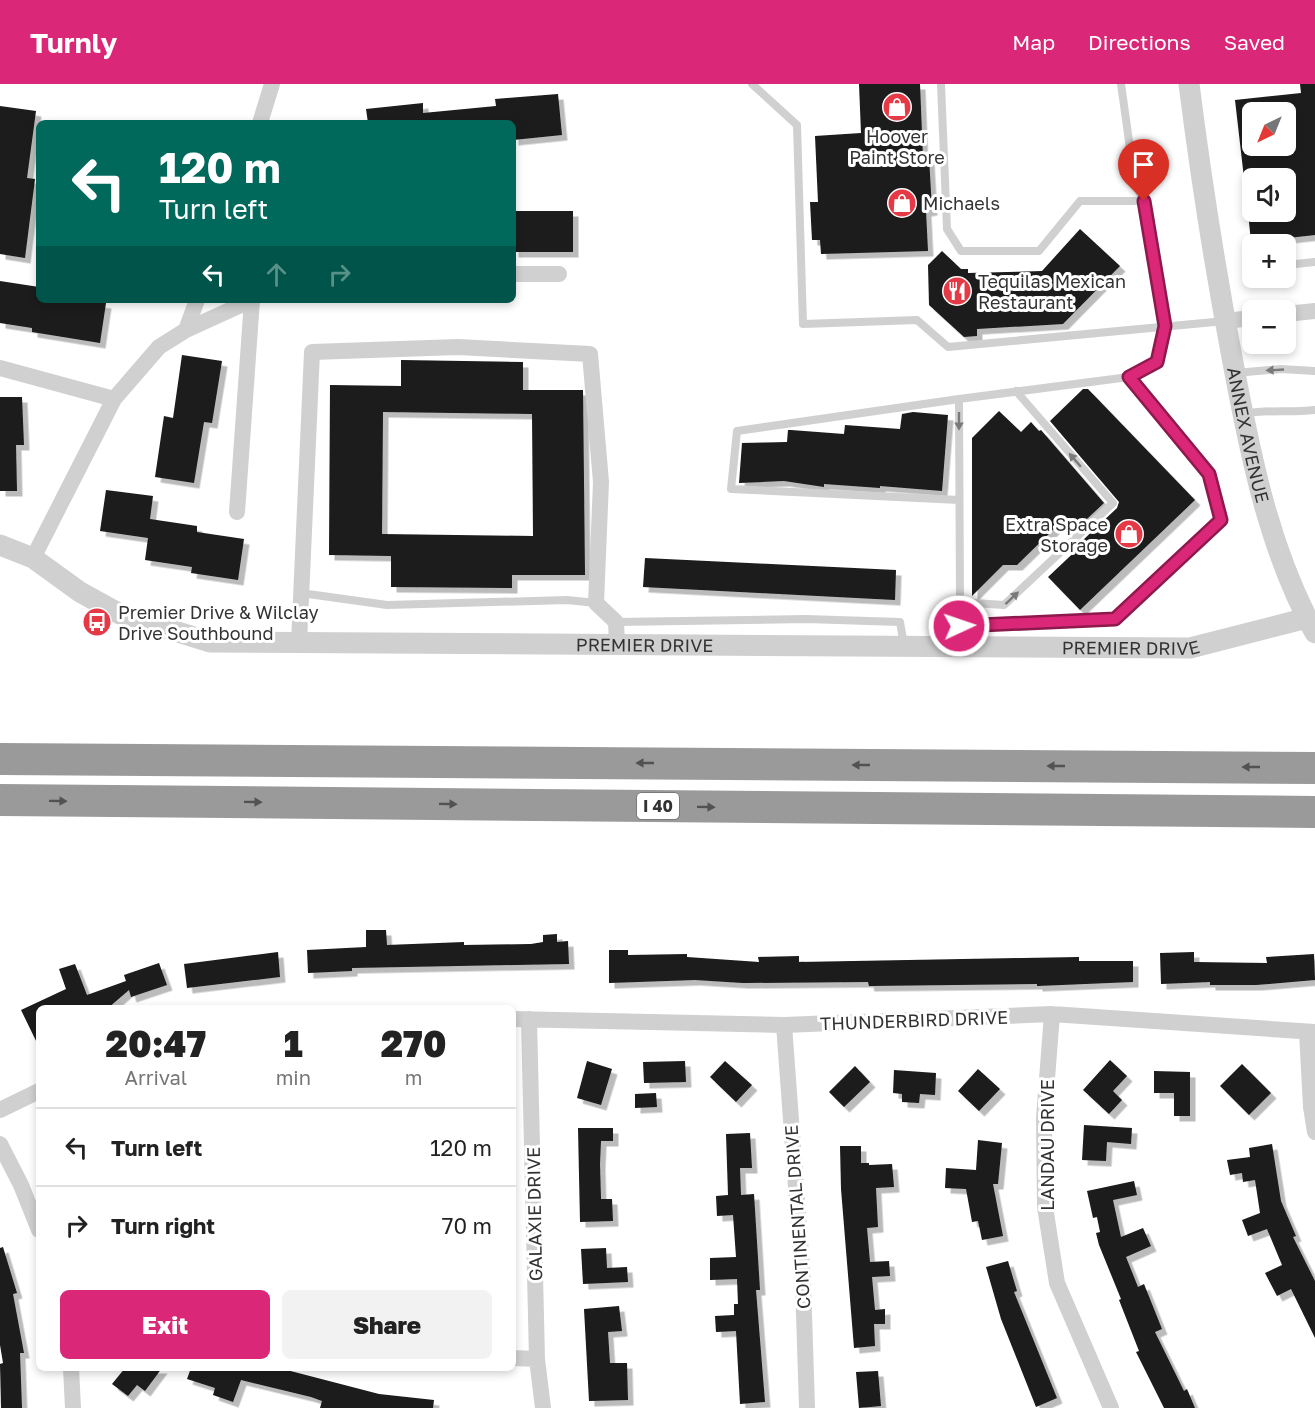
<!DOCTYPE html>
<html lang="en">
<head>
<meta charset="utf-8">
<style>
	:root { --surface:#fff; --page:#f2f2f2; --text:#222; --muted:#767676; --line:#e0e0e0; --accent:#db2777 }
	body { margin:0; font-family:"Golos Text",sans-serif; background:var(--page); color:var(--text); height:100vh; display:flex; flex-direction:column; font-size:22px; white-space:nowrap }
	* { box-sizing:border-box; margin:0 }
	p { font-size:20px; color:var(--muted) }
	.icon { flex:none; width:33px; height:33px; fill:none; stroke:currentColor; stroke-width:2; stroke-linecap:round; stroke-linejoin:round }
	.map { position:relative; flex:1; overflow:hidden }
	.details { position:absolute; left:36px; top:921px; width:480px; height:366px; display:flex; flex-direction:column; background:var(--surface); border-radius:9px; box-shadow:0 3px 9px #0003 }
	.details>* { flex:none }
	.hud { position:absolute; left:36px; top:36px; width:480px; height:183px; border-radius:9px; box-shadow:0 3px 9px #0003; background:#00695c; color:#fff; overflow:hidden }
	.needle { width:39px; rotate:223deg }
	.tools { position:absolute; left:1242px; top:18px; display:grid; gap:12px }
	.tools a { display:grid; place-items:center; width:54px; height:54px; border-radius:9px; background:var(--surface); box-shadow:0 3px 9px #0003; font-size:30px }
	.pin { position:absolute; display:grid; place-items:center; width:51px; height:51px; color:#fff; margin:-62px -26px; border-radius:50% 50% 50% 0; rotate:-45deg; box-shadow:0 0 6px #0007 }
	.pin .icon { rotate:45deg }
	.me { position:absolute; width:66px; margin:-33px; rotate:87deg; stroke-linejoin:round; filter:drop-shadow(0 0 4px #0008) }
	.turn { display:flex; align-items:center; gap:21px; height:126px; padding:0 24px; font-size:27px }
	.turn .icon { width:78px; height:78px; stroke-width:2.5 }
	.turn b { display:block; font-size:42px; line-height:51px }
	.lanes { display:flex; align-items:center; height:57px; padding:0 24px; background:#0003; justify-content:center; gap:30px; direction:ltr }
	.lanes .off { opacity:.35 }
	.eta { display:flex; justify-content:space-evenly; align-items:center; height:102px; text-align:center }
	.eta b { font-size:36px; font-weight:800; line-height:42px }
	.button { display:flex; gap:12px; margin-top:auto; padding:12px 24px }
	.button a { flex:1; height:69px; border-radius:9px; background:var(--accent); color:#fff; font-size:24px; font-weight:800; line-height:69px; text-align:center }
	.button a+a { background:var(--page); color:var(--text) }
	ul { padding:0; list-style:none }
	li { display:flex; align-items:center; gap:18px; height:78px; padding:0 24px; border-top:2px solid var(--line) }
	li div { flex:1 }
	li b { display:block; font-size:22px }
	li em { font-style:normal }
	header { display:flex; align-items:center; gap:36px; box-sizing:border-box; height:84px; padding:0 30px; background:var(--accent); color:#fff }
	header strong { font-size:28px }
	nav { display:flex; gap:33px; margin-inline-start:auto; font-size:21px }
	.map>svg:first-child { display:block }
	.building { fill:#1a1a1a; fill-rule:evenodd; filter:url(#shadow) }
	.lines { fill:none; stroke-linecap:round; stroke-linejoin:round }
	.service { stroke:#d0d0d0; stroke-width:8 }
	.minor { stroke:#d0d0d0; stroke-width:16 }
	.tertiary { stroke:#d0d0d0; stroke-width:21 }
	.motorway { stroke:#9a9a9a; stroke-width:32 }
	.oneway { fill:#7a7a7a }
	.oneway2 { fill:#525252 }
	.route-casing { stroke:#8e194d; stroke-width:15 }
	.route { stroke:#db2777; stroke-width:10 }
	.labels { text-anchor:middle; dominant-baseline:central; stroke-width:6; stroke-linejoin:round; paint-order:stroke }
	.shield { fill:#fff; stroke:#707070; stroke-width:1.5 }
	.shield-label { font-size:16px; font-weight:bold; fill:#333 }
	.poi-label { font-size:18px; fill:#333; stroke:#fff; text-anchor:start }
	.street-label { font-size:18px; fill:#333; stroke:#fff }
</style>
</head>
<body>
<header>
<strong>Turnly</strong>
<nav><a>Map</a><a>Directions</a><a>Saved</a></nav>
</header>
<div class="map">
<svg width="1315" height="1324" viewBox="0 0 1315 1324">
	<defs>
		<filter id="shadow"><feDropShadow dx="5.5" dy="5.5" stdDeviation="0" flood-color="#0004"/></filter>
	</defs>
	<rect width="100%" height="100%" fill="#fff"/>
	<!-- building -->
	<path class="building" d="M859,0H920L923,74L929,73L932,126L926,127L928,167L821,170L820,156H812L810,118H818L815,52L861,49Z
		M1300,0H1315V151L1251,158L1248,128H1286V94H1244L1235,16L1301,9ZM1252,28H1286V62H1252Z
		M558,10L562,51L513,56V39H368L366,25L423,19V29L496,22L495,15Z
		M0,22L36,27L27,94L35,95L25,174L0,170Z
		M513,127H573V168H513Z
		M1080,145L1120,182L1063,240L977,245V252L964,253L929,221L928,181L942,167L961,185H968V189L1042,187Z
		M0,197L39,203V216H83L106,219L100,259L32,248V244L0,239Z
		M182,271L222,277L212,339L204,338L194,399L155,393L164,332L173,334Z
		M401,276L523,278V306H583L585,491H512V504L391,503V472L329,471L330,301L401,302ZM383,328L532,330L533,452L382,450Z
		M1083,305H1088L1195,416L1080,526L1048,493L1084,459L1082,457L1117,424L1119,418L1050,337Z
		M0,313H22L24,361H16L17,407H0Z
		M999,327L1021,348L1031,338L1039,347L1041,346L1104,419L1073,448L1062,437L1017,481H1003L972,512V354Z
		M913,328L948,331L942,407L880,402V404L824,400V403L784,397L739,399L742,359L787,358L788,346H791L844,350L845,341L900,345L902,330Z
		M106,406L153,412L150,435L197,442V448L244,455L238,496L191,489L192,483L145,476L148,454L100,447Z
		M645,474L896,486L895,516L643,503Z
		M366,846H386L387,861L464,858V861L531,860L543,858V851L557,850V858L568,857L569,880L352,884V887L308,889L307,866L366,863Z
		M609,866H628V871L687,870V873L759,878L758,873L799,872V878L1079,873V877H1133V898L1037,902V900L869,902L868,898L743,899L695,896L609,899Z
		M278,868L280,893L187,904L184,880Z
		M1194,868V878L1267,879L1266,873L1314,870L1315,896L1256,901H1210V898L1161,900L1160,869Z
		M159,879L167,901L131,913L129,906L108,924H39V963L21,926L66,905L59,885L75,880L87,911L126,897L124,891Z
		M1110,976L1127,992L1113,1007L1122,1016L1109,1030L1083,1006Z
		M587,977L612,985L601,1021L577,1014Z
		M685,977L686,998L644,999L643,978Z
		M725,977L752,1001L736,1018L710,993Z
		M1242,980L1271,1009L1249,1031L1220,1002Z
		M855,982L870,998L844,1023L829,1008Z
		M978,985L1000,1005L979,1027L958,1007Z
		M894,986L936,989L935,1011L920,1010L919,1019L902,1018V1010L893,1009Z
		M1154,987L1190,988V1032H1174V1009H1154Z
		M656,1009L657,1023L635,1024V1010Z
		M1084,1041L1132,1044L1131,1060L1107,1058L1106,1077L1082,1076Z
		M578,1044H613V1057H601L600,1080L601,1115H612L613,1137L580,1138Z
		M750,1049L752,1084H740L741,1111L754,1110L760,1206H756L765,1318L740,1320L736,1247L716,1248L715,1232L734,1231V1220H738L737,1195L710,1196V1174L736,1173L733,1131L717,1132L716,1112L728,1111L726,1050Z
		M978,1056L1002,1059L998,1100H993L1003,1152L982,1156L978,1137L972,1138L966,1105L945,1104L946,1084L976,1086Z
		M1272,1060L1281,1117L1296,1152L1293,1153L1315,1197V1254L1291,1205L1277,1212L1265,1189L1282,1181L1267,1145L1248,1152L1242,1136L1260,1129L1255,1096L1243,1098L1242,1089L1230,1091L1227,1076L1250,1073L1249,1064Z
		M840,1062H861V1079H869V1081L892,1080L894,1103L876,1104L878,1143L867,1144L870,1178L889,1177L890,1192L872,1193L875,1226L885,1225V1240H874L875,1262L854,1264L841,1105Z
		M1134,1097L1137,1111L1113,1116L1121,1153L1143,1144L1151,1162L1126,1173L1138,1203L1144,1200L1162,1245L1155,1248L1184,1307L1187,1305L1195,1324H1164L1136,1268L1139,1267L1119,1216L1121,1215L1099,1161L1096,1149L1100,1148L1097,1133L1093,1134L1087,1107Z
		M3,1163L17,1209L13,1210L24,1269H20L22,1324H1L0,1280L3,1279L0,1261V1164Z
		M606,1164L607,1184L627,1183L628,1198L583,1200L581,1165Z
		M1008,1177L1017,1207L1014,1208L1057,1314L1036,1323L1001,1235L986,1183Z
		M619,1222L622,1247L608,1248L610,1279H627L628,1316L589,1317L584,1225Z
		M125,1284H162L145,1307L137,1301L128,1312L112,1300Z
		M191,1284H279L379,1310L434,1316L433,1324H320L322,1317L311,1313L241,1296L233,1318L213,1311L215,1304L187,1295Z
		M878,1287L881,1322L859,1324L856,1288Z"/>
	<g class="lines">
		<!-- service -->
		<path class="service" d="M752,0L797,41L803,240L917,236L948,263L1225,237
			M941,0L947,145L961,167H1039L1080,117H1144
			M1286,181L1315,178
			M1235,289L1281,285L1315,287
			M1016,307L1113,419L1004,521L960,518L959,315L1129,293L1157,278L1165,242L1144,117L1135,100L1121,0
			M959,315L737,347L731,405L959,416
			M1243,330C1267,325 1290,329 1315,326
			M301,509L387,521L567,516L596,519
			M616,538L806,535L900,538L904,561
			M959,542L960,518
			M961,562L959,542L1115,535L1222,436L1209,390L1129,293"/>
		<!-- minor -->
		<path class="minor" d="M260,39L272,0
			M513,190H559
			M1286,230L1315,227
			M1225,237L1252,234
			M186,246L252,216L237,428
			M0,284L114,315
			M33,474L114,315L159,263L186,246L197,216
			M299,559L312,268L458,263L590,270L601,398L596,519L616,538L617,560
			M1052,930L1044,1034L1045,1123L1057,1199L1111,1324
			M513,935L784,941L1052,930L1315,948
			M529,935L537,1275L543,1324
			M784,941L803,1198L807,1324
			M1307,948L1311,1023L1315,1048
			M0,1026L39,1007
			M0,1060L21,1101L39,1146
			M513,1274L537,1275
			M71,1284L73,1324"/>
		<!-- tertiary -->
		<g class="tertiary">
			<path id="s1" d="M1189,0C1201,95 1216,190 1234,284C1251,374 1270,468 1315,549"/>
			<path id="s2" d="M0,461L33,474L80,508L120,530L210,558L1190,564L1307,534"/>
		</g>
		<!-- motorway -->
		<path class="motorway" d="M0,675L1315,684
			M0,716L1315,728"/>
	</g>
	<!-- one-way arrows -->
	<defs><path id="oneway-solid" d="M-6-.8H1V-3.2L6.5 0L1 3.2V.8H-6Z" transform="scale(1.5)"/></defs>
	<g class="oneway">
		<use href="#oneway-solid" transform="translate(1275 286) rotate(177)"/>
		<use href="#oneway-solid" transform="translate(959 337) rotate(90)"/>
		<use href="#oneway-solid" transform="translate(1075 376) rotate(-131)"/>
		<use href="#oneway-solid" transform="translate(1012 514) rotate(-43)"/>
	</g>
	<g class="oneway2">
		<use href="#oneway-solid" transform="translate(645 679) rotate(-180)"/>
		<use href="#oneway-solid" transform="translate(861 681) rotate(-180)"/>
		<use href="#oneway-solid" transform="translate(1056 682) rotate(-180)"/>
		<use href="#oneway-solid" transform="translate(1251 683) rotate(-180)"/>
		<use href="#oneway-solid" transform="translate(58 717) rotate(1)"/>
		<use href="#oneway-solid" transform="translate(253 718) rotate(1)"/>
		<use href="#oneway-solid" transform="translate(448 720) rotate(1)"/>
		<use href="#oneway-solid" transform="translate(706 723) rotate(1)"/>
	</g>
	<g class="lines">
		<!-- route casing -->
		<g class="route-casing">
			<path id="route" d="M959,542L1115,535L1221,436L1209,390L1129,293L1157,278L1165,242L1144,117"/>
		</g>
		<!-- route -->
		<use href="#route" class="route"/>
	</g>
	<!-- icons -->
	<defs>
		<g id="shop-disc" transform="scale(1.5)"><circle r="9.5" fill="#e63946" stroke="#fff"/><path d="M-5-2.5h2.3a2.7 3.5 0 0 1 5.4 0H5L5.5 6h-11ZM-1.5-2.5h3a1.5 2.3 0 0 0-3 0Z" fill="#fff"/></g>
		<g id="restaurant-disc" transform="scale(1.5)"><circle r="9.5" fill="#e63946" stroke="#fff"/><path d="M-5-6h1v4h1v-4h1v4h1v-4h1v5L-1.5 .5V6h-2V.5L-5-1ZM5-6V6H3V1.5H1.5Q1.5-4 5-6Z" fill="#fff"/></g>
		<g id="bus-disc" transform="scale(1.5)"><circle r="9.5" fill="#e63946" stroke="#fff"/><path d="M-5-6H5V4H4V6H2V4H-2V6H-4V4H-5ZM-3.5-4V0h7V-4ZM-3.5 1.2v1.5H-2V1.2ZM2 1.2v1.5H3.5V1.2Z" fill="#fff"/></g>
	</defs>
	<g fill-rule="evenodd">
		<use href="#shop-disc" x="897" y="23"/>
		<use href="#shop-disc" x="902" y="119"/>
		<use href="#restaurant-disc" x="957" y="207"/>
		<use href="#shop-disc" x="1129" y="450"/>
		<use href="#bus-disc" x="97" y="538"/>
	</g>
	<g class="labels">
		<!-- shield labels -->
		<rect class="shield" x="637" y="709" width="42" height="26" rx="4.5"/>
		<g class="shield-label">
			<text x="658" y="722">I 40</text>
		</g>
		<!-- poi labels -->
		<g class="poi-label">
			<text x="897" y="52" text-anchor="middle">Hoover<tspan x="897" dy="21">Paint Store</tspan></text>
			<text x="923" y="119">Michaels</text>
			<text x="978" y="197">Tequilas Mexican<tspan x="978" dy="21">Restaurant</tspan></text>
			<text x="1108" y="440" text-anchor="end">Extra Space<tspan x="1108" dy="21">Storage</tspan></text>
			<text x="118" y="528">Premier Drive &amp; Wilclay<tspan x="118" dy="21">Drive Southbound</tspan></text>
		</g>
		<!-- street labels -->
		<g class="street-label">
			<text stroke="none"><textPath href="#s1" startOffset="356">ANNEX AVENUE</textPath></text>
			<text stroke="none"><textPath href="#s2" startOffset="668">PREMIER DRIVE</textPath></text>
			<text stroke="none"><textPath href="#s2" startOffset="1154">PREMIER DRIVE</textPath></text>
			<text transform="translate(914 936) rotate(-2)">THUNDERBIRD DRIVE</text>
			<text transform="translate(1047 1061) rotate(-90)">LANDAU DRIVE</text>
			<text transform="translate(534 1130) rotate(-91)">GALAXIE DRIVE</text>
			<text transform="translate(797 1133) rotate(-94)">CONTINENTAL DRIVE</text>
		</g>
	</g>
</svg>
<div class="tools">
<a><svg class="needle" viewBox="-14 -14 28 28"><path d="M0-13l5 13h-10z" fill="#e53935"/><path d="M0 13l5-13h-10z" fill="#767676"/></svg></a>
<a><svg class="icon" aria-label="sound" viewBox="0 0 24 24"><path d="M4 9h4l5-4v14l-5-4H4zM17 9q2 3 0 6"/></svg></a>
<a>+</a>
<a>−</a>
</div>
<div class="pin" style="left:1144px;top:117px;background:#d93025"><svg class="icon" aria-label="arrive" viewBox="0 0 24 24"><path d="M6 21V4h12l-3 4 3 4H6"/></svg></div>
<svg class="me" style="left:959px;top:542px" viewBox="-20 -20 40 40"><circle r="17" fill="#db2777" stroke="#fff" stroke-width="3"/><path d="M0-11L8 9 0 5-8 9z" fill="#fff"/></svg>
<div class="hud">
<div class="turn"><svg class="icon" aria-label="left" viewBox="0 0 24 24"><path d="M17 20v-9H6M10 6l-5 5 5 5"/></svg><div><b>120 m</b>Turn left</div></div>
<div class="lanes"><svg class="icon" aria-label="left" viewBox="0 0 24 24"><path d="M17 20v-9H6M10 6l-5 5 5 5"/></svg><svg class="icon off" aria-label="ahead" viewBox="0 0 24 24"><path d="M12 20V5M6 11l6-6 6 6"/></svg><svg class="icon off" aria-label="right" viewBox="0 0 24 24"><path d="M7 20v-9h11M14 6l5 5-5 5"/></svg></div>
</div>
<section class="details">
<div class="eta">
<div><b>20:47</b><p>Arrival</p></div>
<div><b>1</b><p>min</p></div>
<div><b>270</b><p>m</p></div>
</div>
<ul>
<li><svg class="icon" aria-label="left" viewBox="0 0 24 24"><path d="M17 20v-9H6M10 6l-5 5 5 5"/></svg><div><b>Turn left</b></div><em>120 m</em></li>
<li><svg class="icon" aria-label="right" viewBox="0 0 24 24"><path d="M7 20v-9h11M14 6l5 5-5 5"/></svg><div><b>Turn right</b></div><em>70 m</em></li>
</ul>
<div class="button"><a>Exit</a><a>Share</a></div>
</section>
</div>
</body>
</html>
